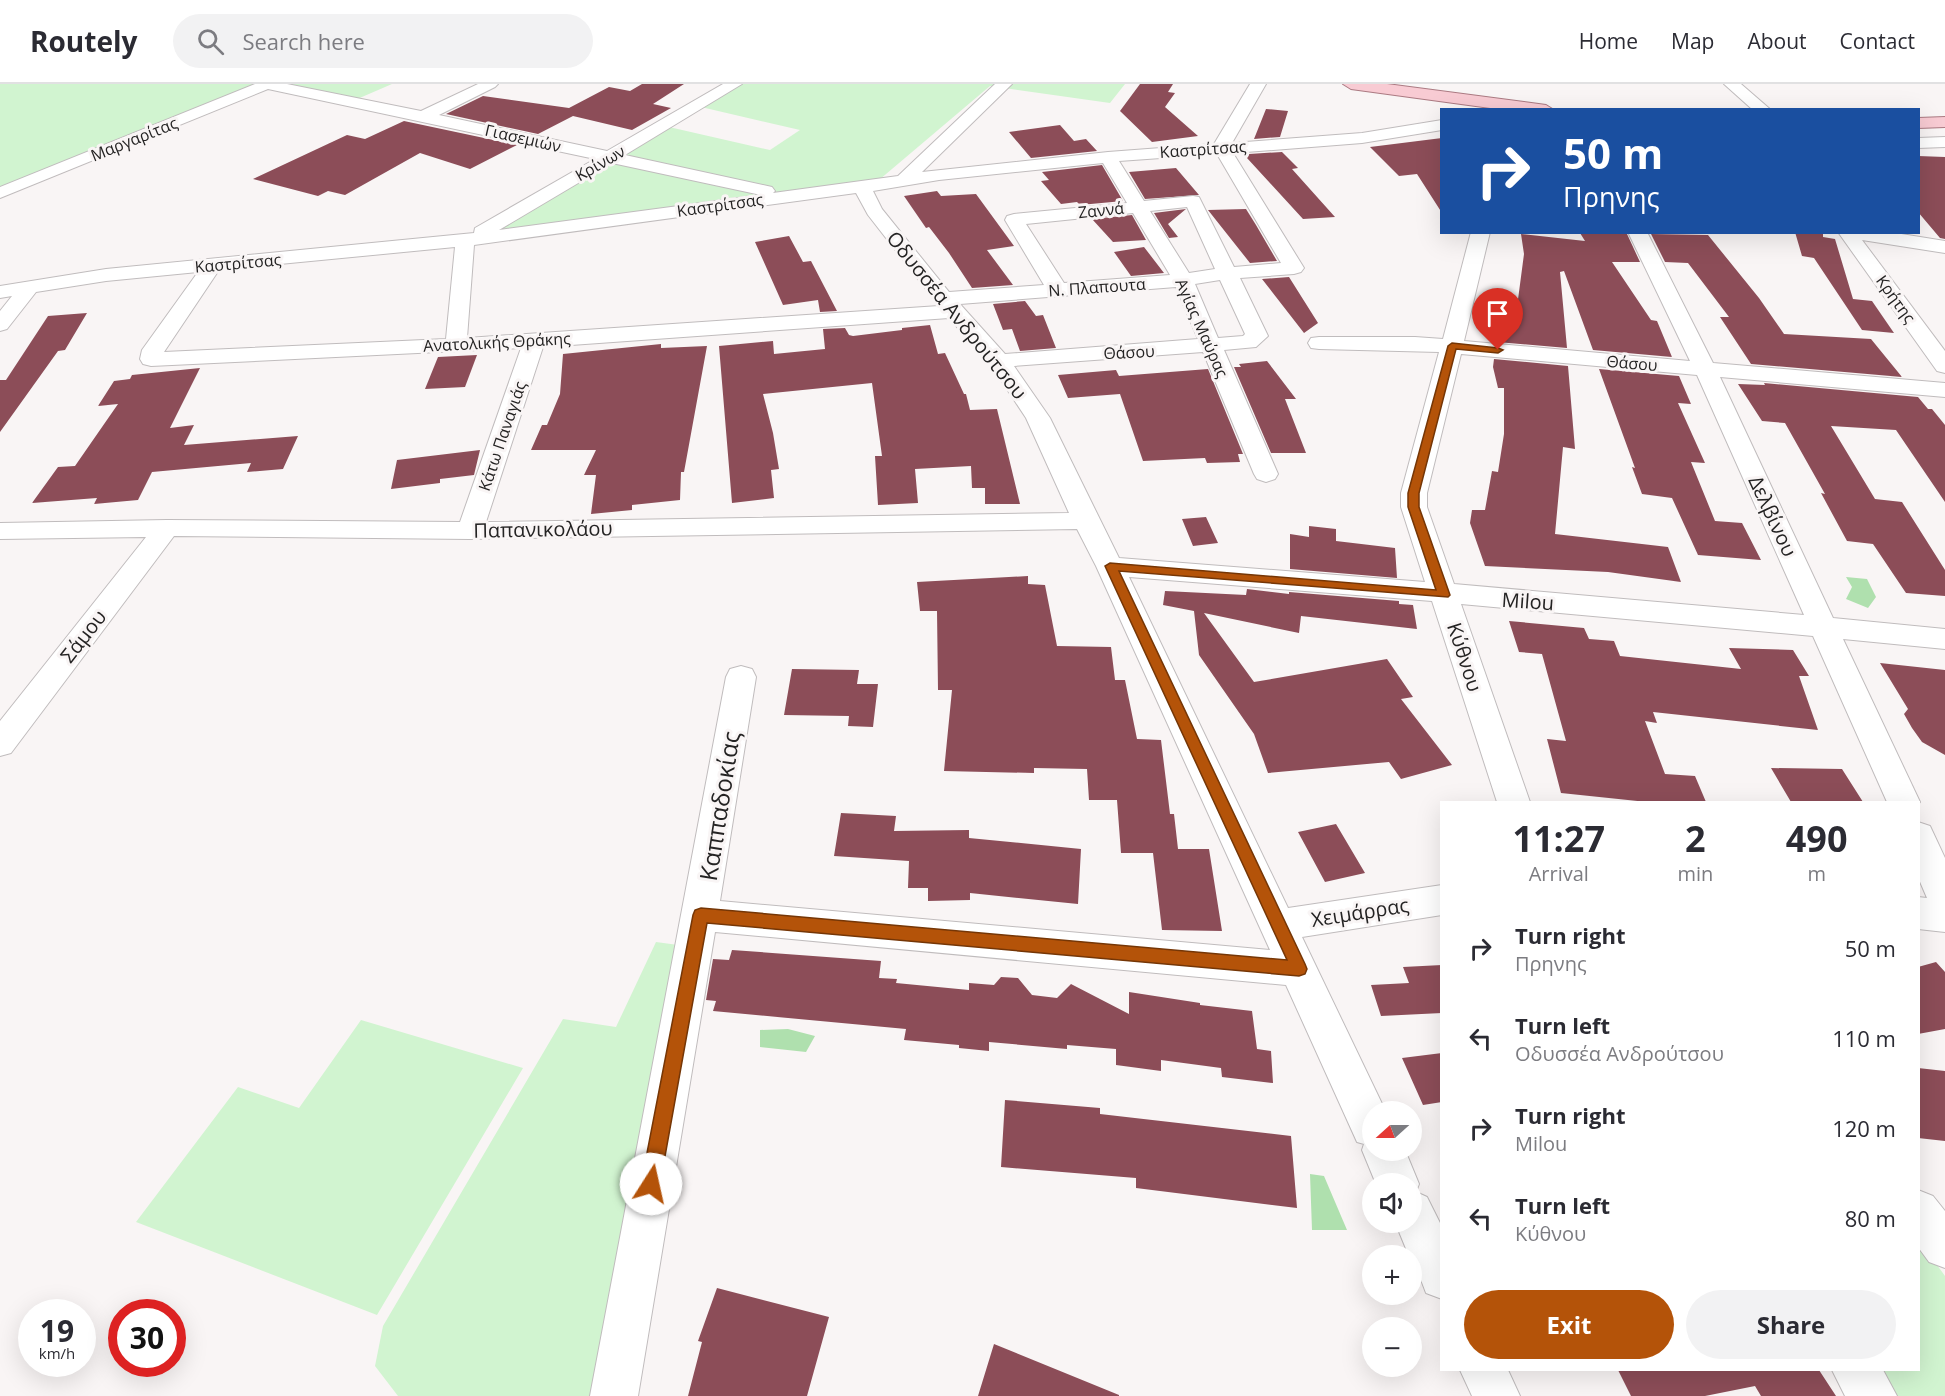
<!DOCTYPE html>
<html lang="en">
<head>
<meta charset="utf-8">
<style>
	:root { --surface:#fff; --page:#f2f2f3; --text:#2b2b33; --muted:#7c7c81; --line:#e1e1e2; --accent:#b45309 }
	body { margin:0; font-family:"Open Sans",sans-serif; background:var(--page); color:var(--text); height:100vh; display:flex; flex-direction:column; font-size:22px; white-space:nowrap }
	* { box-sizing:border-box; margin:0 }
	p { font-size:20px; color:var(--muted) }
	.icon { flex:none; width:33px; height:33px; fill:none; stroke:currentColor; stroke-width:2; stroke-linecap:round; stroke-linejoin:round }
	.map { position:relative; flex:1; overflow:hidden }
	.side { position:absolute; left:1440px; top:717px; width:480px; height:570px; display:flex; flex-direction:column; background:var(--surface); border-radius:0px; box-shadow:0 6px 24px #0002 }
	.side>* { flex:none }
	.banner { position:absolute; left:1440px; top:24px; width:480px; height:126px; border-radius:0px; box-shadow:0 6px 24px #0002; background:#1a4fa0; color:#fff; overflow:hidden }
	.needle { width:39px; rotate:249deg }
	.tools { position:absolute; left:1362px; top:1017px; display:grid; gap:12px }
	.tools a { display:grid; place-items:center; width:60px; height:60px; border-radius:50%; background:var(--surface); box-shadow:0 6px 24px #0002; font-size:30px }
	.speed { position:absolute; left:18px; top:1215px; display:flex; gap:12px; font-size:30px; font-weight:700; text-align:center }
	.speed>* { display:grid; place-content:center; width:78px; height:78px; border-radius:50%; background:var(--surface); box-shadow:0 6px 24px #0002; line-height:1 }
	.speed small { font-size:15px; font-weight:400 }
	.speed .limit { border:9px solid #d22; background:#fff; color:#111 }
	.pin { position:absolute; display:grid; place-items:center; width:51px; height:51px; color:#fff; margin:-62px -26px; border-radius:50% 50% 50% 0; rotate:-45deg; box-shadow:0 0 6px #0007 }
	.pin .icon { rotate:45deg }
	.me { position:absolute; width:66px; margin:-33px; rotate:10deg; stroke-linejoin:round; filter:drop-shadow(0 0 4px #0008) }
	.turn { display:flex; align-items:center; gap:21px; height:126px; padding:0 24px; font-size:27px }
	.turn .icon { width:78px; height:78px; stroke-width:2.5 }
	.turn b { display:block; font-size:42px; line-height:51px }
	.eta { display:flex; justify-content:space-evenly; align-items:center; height:102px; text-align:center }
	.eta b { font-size:36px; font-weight:700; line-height:42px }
	.action { display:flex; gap:12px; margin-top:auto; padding:12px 24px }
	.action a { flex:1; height:69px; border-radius:36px; background:var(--accent); color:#fff; font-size:24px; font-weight:700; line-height:69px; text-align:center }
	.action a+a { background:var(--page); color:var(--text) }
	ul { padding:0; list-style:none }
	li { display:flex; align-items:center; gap:18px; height:90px; padding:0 24px }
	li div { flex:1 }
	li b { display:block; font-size:22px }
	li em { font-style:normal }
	header { display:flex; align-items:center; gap:36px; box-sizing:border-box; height:84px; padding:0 30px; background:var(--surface); border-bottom:2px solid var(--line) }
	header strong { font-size:28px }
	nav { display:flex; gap:33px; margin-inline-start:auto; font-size:21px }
	.search { width:420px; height:54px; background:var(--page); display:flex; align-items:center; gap:15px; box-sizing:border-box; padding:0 21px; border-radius:33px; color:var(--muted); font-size:22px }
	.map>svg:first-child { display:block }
	.green { fill:#d1f4d0 }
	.water { fill:#afe0ae }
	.building { fill:#8c4d58 }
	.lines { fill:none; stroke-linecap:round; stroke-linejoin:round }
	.minor-casing { stroke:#c0bcbd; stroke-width:2 }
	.major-casing { stroke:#ab7a82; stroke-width:2 }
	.minor { fill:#fff; fill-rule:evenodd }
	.major { fill:#f8cbd3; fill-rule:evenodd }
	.route { fill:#b45309; stroke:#753606; stroke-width:1.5 }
	.labels { text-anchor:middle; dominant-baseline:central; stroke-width:6; stroke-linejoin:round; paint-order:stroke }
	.far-street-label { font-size:16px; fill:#242323; stroke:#f9f5f5 }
	.street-label { font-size:20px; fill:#242323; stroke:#f9f5f5 }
	.near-street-label { font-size:24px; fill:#242323; stroke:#f9f5f5 }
</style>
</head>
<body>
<header>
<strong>Routely</strong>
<div class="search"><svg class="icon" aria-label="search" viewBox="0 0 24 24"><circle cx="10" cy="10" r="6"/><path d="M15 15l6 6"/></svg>Search here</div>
<nav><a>Home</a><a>Map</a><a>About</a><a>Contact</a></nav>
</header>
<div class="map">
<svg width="1945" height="1312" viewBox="0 0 1945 1312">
	<rect width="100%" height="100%" fill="#f9f5f5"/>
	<!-- green -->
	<path class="green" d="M0,0H263L0,110Z
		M275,0H392L355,16Z
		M741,0H1125L1110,19L990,2L879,96L485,150L669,43L770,66L800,46L701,23Z
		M656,858L693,863L620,1312H398L375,1282L383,1242L563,935L616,943Z
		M361,936L523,984L377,1231L136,1138L238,1003L299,1024Z
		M1919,1156L1945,1192V1312H1894L1877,1286H1918Z"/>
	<!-- water -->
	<path class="water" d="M1846,493L1867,495L1876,513L1868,524L1846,515L1852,503Z
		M788,945L815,952L806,968L760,963V946Z
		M1310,1090L1324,1092L1347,1146H1312Z"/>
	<!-- building -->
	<path class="building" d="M642,0H684L653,20L671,24L632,46L573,32L538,50L446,30L483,12L569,24L609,3L630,7Z
		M1140,0H1173L1168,8L1175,9L1165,23L1198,52L1152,58L1120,27Z
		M1266,25L1288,27L1280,53L1254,55Z
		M404,37L517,61L470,85L420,69L345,111L328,107L318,112L253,95L347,51L365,55Z
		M1060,41L1074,57L1086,55L1097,67L1031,74L1009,48Z
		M1442,54V129L1417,90L1399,92L1370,63Z
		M1282,68L1298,84L1292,85L1335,133L1303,135L1247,74L1249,70Z
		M1918,72L1945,73V155L1940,154L1918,128Z
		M1102,81L1123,117L1080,121L1077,118L1061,120L1041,97L1049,96L1042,88Z
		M1176,84L1199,111L1145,115L1129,88Z
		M937,107L941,112L976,110L1014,162L987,166L1013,201L972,204L949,169L929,143L926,144L904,112Z
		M1186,125L1168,140L1178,153L1169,154L1154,129Z
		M1246,125L1256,141L1277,177L1250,179L1208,126Z
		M1132,131L1146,156L1113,158L1092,135Z
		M1795,148H1823V153L1835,155L1853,215L1872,217L1894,249L1862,246L1814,174L1802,172Z
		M1580,149L1627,150L1640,178H1612L1651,236L1657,237L1672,273L1593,266L1564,187L1560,188L1567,264L1497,258L1503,221L1517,223L1524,170L1521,150L1585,157Z
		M1651,150L1708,151L1759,214L1784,250L1871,255L1902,293L1751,280L1720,233H1729L1688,179L1665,178Z
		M789,152L803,178L811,177L837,227L820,228L818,216L783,221L755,158Z
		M1144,163L1164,189L1131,192L1114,168Z
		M1289,193L1318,239L1304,249L1262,195Z
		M1025,217L1036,232L1043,231L1056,264L1020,267L1012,245L1003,246L993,220Z
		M87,229L65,266L58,267L0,348V296H6L48,232Z
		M930,241L938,270L945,269L964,310H966L970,326L997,325L1020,420H985V404H972L971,382L915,385L918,419L878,421L875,372H882L872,299L763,310L773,349L779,385L771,386L774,414L732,419L719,262L773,257L774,270L825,265L823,245L845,244L849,251L853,252L902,246V244Z
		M661,260V264L707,262L684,388H681L680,416L632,421V426L591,430L596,391H584L596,366H531L542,341H547L560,310L563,270Z
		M477,271L465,303L425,305L438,273Z
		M1494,275L1568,282L1575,365L1563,363L1555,450L1668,463L1681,498L1608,488L1485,482L1470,439L1472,426H1485L1492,387L1498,388L1504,350V304H1498L1493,283Z
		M1267,277L1296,315H1285L1306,369H1271L1234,283H1241L1239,280Z
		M200,284L170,344L194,341L184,361L298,352L283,385L247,388L251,379L152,388L138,416L94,420L97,414L32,419L58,383L75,382L118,320L98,322L114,297L130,295L132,291Z
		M1208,285L1243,370H1238L1240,378L1207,379L1205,374L1143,377L1120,310L1068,314L1058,291L1116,286L1119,292Z
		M1599,285L1679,292L1691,320L1678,319L1705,379L1691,378L1715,437L1742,439L1761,476L1698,471L1672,414L1642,410L1632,383L1635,384Z
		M1764,299L1918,313L1928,325H1932L1945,341V418L1896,346L1831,342L1875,415L1902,418L1945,486V512L1906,509L1873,460L1847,457L1821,409L1825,410L1785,339L1762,337L1738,300L1765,301Z
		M480,366L474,391L440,395V399L391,405L397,376Z
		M1206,433L1218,459L1193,462L1182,435Z
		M1309,442L1336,445V457L1395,464L1397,494L1290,485V450L1309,453Z
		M1028,492V500L1045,501L1057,562L1111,563L1115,596H1125L1137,655L1161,656L1170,730H1174L1178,765H1209L1222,847L1162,846L1153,769H1121L1117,716H1089L1087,685L1034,684V689L944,687L952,606H938L937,527H920L917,498Z
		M1247,505L1289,510V508L1399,517V520L1413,521L1417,545L1301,532L1299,549L1204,529L1254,598L1387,575L1413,613L1401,615L1452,681L1401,695L1389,678L1268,689L1254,650L1199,571L1194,527L1163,521L1165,507L1246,511Z
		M1509,537L1584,544L1589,555L1614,557L1620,572L1741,585L1729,564L1793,566L1809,592H1799L1818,646L1653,628L1657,639L1645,637L1665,690L1695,692L1706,718H1647L1561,709L1547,655L1566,657L1542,570L1519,568Z
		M1880,579L1945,586V671L1922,658L1912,644L1904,630L1908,625Z
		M792,585L859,586L857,600H878L873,643L848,642L849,632L784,631Z
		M1771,684L1842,685L1863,718H1791Z
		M841,729L896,732L894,747L969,746V754L1081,765L1078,820L970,809V816L928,817V804H908L909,777L834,772Z
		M1336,740L1365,789L1325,798L1298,748Z
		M732,866L881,877L879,894L897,895L896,899L969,906V899L994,901L1001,893L1018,894L1032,911L1057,914L1071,900L1129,930V908L1200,919V921L1252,927L1257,965L1271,967L1273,999L1222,993L1221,984L1161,976V987L1116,981V965L1067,961V965L989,958V967L959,964V961L904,956L906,945L713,927L716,917L706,916L713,875L729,876Z
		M1936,878L1945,888V945L1918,950V883Z
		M1442,881V929L1381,932L1371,901L1409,899L1403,883Z
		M1442,969V1018L1423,1021L1402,974Z
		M1918,984L1945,987V1057L1918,1054Z
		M1005,1016L1100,1024V1030L1291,1052L1297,1124L1136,1104V1094L1001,1083Z
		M717,1204L829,1233L807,1312H688L702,1258L698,1257Z
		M994,1260L1119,1311V1312H978Z
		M1618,1286H1819L1836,1312H1761L1755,1302L1705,1312H1631Z"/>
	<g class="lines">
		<!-- minor casing -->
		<g class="minor-casing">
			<path id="minor" d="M255,0H287L421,27L478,0H498L495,3L439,31L607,67L723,0H742L625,71L772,103L775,107L773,109L898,92L995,0H1012L922,88L1108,68L1214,60L1250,0H1266L1232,59L1362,49L1442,36V46L1362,59L1233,69L1304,184L1301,188L1294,190L1240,194L1268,252L1256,263L1224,266L1278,390L1275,395L1266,398L1257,395L1254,390L1203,268L1014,282L1050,334L1119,474L1425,498L1401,423V409L1439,268L1319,265L1311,264L1308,259L1311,254L1319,253H1415L1443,255L1471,148H1490L1464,257L1690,277L1628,148H1647L1713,279L1945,299V313L1720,293L1833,534L1945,545V565L1843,555L1920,718L1918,720L1887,718L1813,552L1461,520L1530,718H1497L1432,517L1129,493L1288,824L1442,801V831L1302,853L1386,1028H1372V1066H1405L1419,1100L1416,1108L1427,1113L1442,1143V1215L1426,1209L1412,1172H1409L1395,1138H1412V1100H1376L1362,1066L1364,1060L1357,1058L1286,901L715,848L638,1312H590L726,593L730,585L741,582L752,585L756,593L720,817L1270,866L1096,482L1077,445L470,455L174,452L11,669L0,672V637L146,453L0,455V439L167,436L460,438L521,264L151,282L143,280L140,275L142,266L198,188L106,197L36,208L7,245L0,247V227L12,212L0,214V202L106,185L474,149L475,144L595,75L268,5L0,114V103ZM1217,70L1281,179L1234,183L1199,113L1193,112L1144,117L1119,77ZM612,79L761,111L499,146ZM1103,79L1127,119L1014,130L1007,132L1005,136L1044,201L949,208L882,125L873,107L939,96ZM856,109L868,131L939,222L467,254L474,161ZM1187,123L1215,185L1189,189L1150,127ZM1133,129L1170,191L1064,199L1026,140ZM455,163L446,255L164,268L219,186ZM1220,196L1245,250L1243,252L1218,254L1195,200ZM1176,203L1198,255L1005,270L960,220ZM949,234L991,281L1026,334L1069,429L486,438L543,263ZM1461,270L1697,291L1804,531L1454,500L1427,423V409Z
				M1724,0H1741L1771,26H1753Z
				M1945,53V63L1918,64V54Z
				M1838,148H1889L1945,157V169L1862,156L1945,267V289L1937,287Z
				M1918,738L1930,742L1945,774V848L1918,845V813L1927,814L1918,793Z
				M1918,1106L1933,1112L1945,1127V1184L1929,1178L1918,1163Z
				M1460,1286H1508L1520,1312H1472Z
				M1832,1286H1883L1897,1312H1845Z"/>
		</g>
		<!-- major casing -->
		<g class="major-casing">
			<path id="major" d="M1343,0H1387L1546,21L1554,26H1505L1351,5Z
				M1945,33V43L1918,44V34Z"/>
		</g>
		<!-- minor -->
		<use href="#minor" class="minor"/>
		<!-- major -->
		<use href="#major" class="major"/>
	</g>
	<!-- route -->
	<path class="route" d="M1452,259L1498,264L1503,266L1498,269L1456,265L1419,409V423L1450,511L1448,513L1119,487L1305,880L1307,885L1305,890L1299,892L707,839L660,1100L657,1106L651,1109L644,1106L641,1100L693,831L695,826L701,824L1287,876L1105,482L1110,479L1436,506L1408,423V409L1448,262Z"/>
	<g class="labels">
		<!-- far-street labels -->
		<g class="far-street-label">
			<text transform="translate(523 54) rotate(13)">Γιασεμιών</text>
			<text transform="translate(134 55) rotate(-22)">Μαργαρίτας</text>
			<text transform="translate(1203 65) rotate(-4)">Καστρίτσας</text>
			<text transform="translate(600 79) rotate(-30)">Κρίνων</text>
			<text transform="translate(720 121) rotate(-8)">Καστρίτσας</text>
			<text transform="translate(1101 126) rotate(-6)">Ζαννά</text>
			<text transform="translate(238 179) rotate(-5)">Καστρίτσας</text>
			<text transform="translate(1097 203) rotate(-4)">Ν. Πλαπουτα</text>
			<text transform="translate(1896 215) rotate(54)">Κρήτης</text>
			<text transform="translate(1202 244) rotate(66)">Αγίας Μαύρας</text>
			<text transform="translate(497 258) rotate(-3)">Ανατολικής Θράκης</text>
			<text transform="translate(1129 268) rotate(-3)">Θάσου</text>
			<text transform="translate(1632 279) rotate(5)">Θάσου</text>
			<text transform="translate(502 352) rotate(-71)">Κάτω Παναγιάς</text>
		</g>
		<!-- street labels -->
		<g class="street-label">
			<text transform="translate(957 231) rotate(51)">Οδυσσέα Ανδρούτσου</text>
			<text transform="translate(1773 432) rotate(65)">Δελβίνου</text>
			<text transform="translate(543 445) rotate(-1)">Παπανικολάου</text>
			<text transform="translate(1528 517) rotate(4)">Milou</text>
			<text transform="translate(83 552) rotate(-52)">Σάμου</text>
			<text transform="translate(1465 573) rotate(72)">Κύθνου</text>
			<text transform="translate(1360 828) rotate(-9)">Χειμάρρας</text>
		</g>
		<!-- near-street labels -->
		<g class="near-street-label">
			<text transform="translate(719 722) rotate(-81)">Καππαδοκίας</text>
		</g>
	</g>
</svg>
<div class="tools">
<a><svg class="needle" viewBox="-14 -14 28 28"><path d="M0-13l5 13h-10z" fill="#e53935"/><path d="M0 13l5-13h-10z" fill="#7c7c81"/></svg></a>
<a><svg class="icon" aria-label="sound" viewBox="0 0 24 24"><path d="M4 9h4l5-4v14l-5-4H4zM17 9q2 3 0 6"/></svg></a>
<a>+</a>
<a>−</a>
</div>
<div class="speed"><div>19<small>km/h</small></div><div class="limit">30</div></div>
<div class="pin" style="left:1498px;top:266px;background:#d93025"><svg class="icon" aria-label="arrive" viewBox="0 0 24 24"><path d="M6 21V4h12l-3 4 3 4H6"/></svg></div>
<svg class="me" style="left:651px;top:1100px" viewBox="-20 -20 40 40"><circle r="19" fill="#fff"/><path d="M0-13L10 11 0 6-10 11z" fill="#b45309"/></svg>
<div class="banner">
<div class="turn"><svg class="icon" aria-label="right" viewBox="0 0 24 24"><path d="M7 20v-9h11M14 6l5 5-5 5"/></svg><div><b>50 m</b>Πρηνης</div></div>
</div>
<section class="side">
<div class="eta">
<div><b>11:27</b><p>Arrival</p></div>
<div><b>2</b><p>min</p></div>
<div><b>490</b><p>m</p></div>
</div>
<ul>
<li><svg class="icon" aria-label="right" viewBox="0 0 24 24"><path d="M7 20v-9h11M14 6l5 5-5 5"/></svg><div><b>Turn right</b><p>Πρηνης</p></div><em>50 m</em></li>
<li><svg class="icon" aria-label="left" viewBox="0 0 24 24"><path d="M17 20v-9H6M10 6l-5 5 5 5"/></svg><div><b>Turn left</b><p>Οδυσσέα Ανδρούτσου</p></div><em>110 m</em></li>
<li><svg class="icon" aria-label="right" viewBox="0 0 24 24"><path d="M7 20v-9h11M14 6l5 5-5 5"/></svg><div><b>Turn right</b><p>Milou</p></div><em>120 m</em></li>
<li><svg class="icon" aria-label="left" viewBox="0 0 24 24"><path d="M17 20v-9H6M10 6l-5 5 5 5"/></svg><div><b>Turn left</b><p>Κύθνου</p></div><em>80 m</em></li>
</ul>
<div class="action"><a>Exit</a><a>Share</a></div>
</section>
</div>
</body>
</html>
